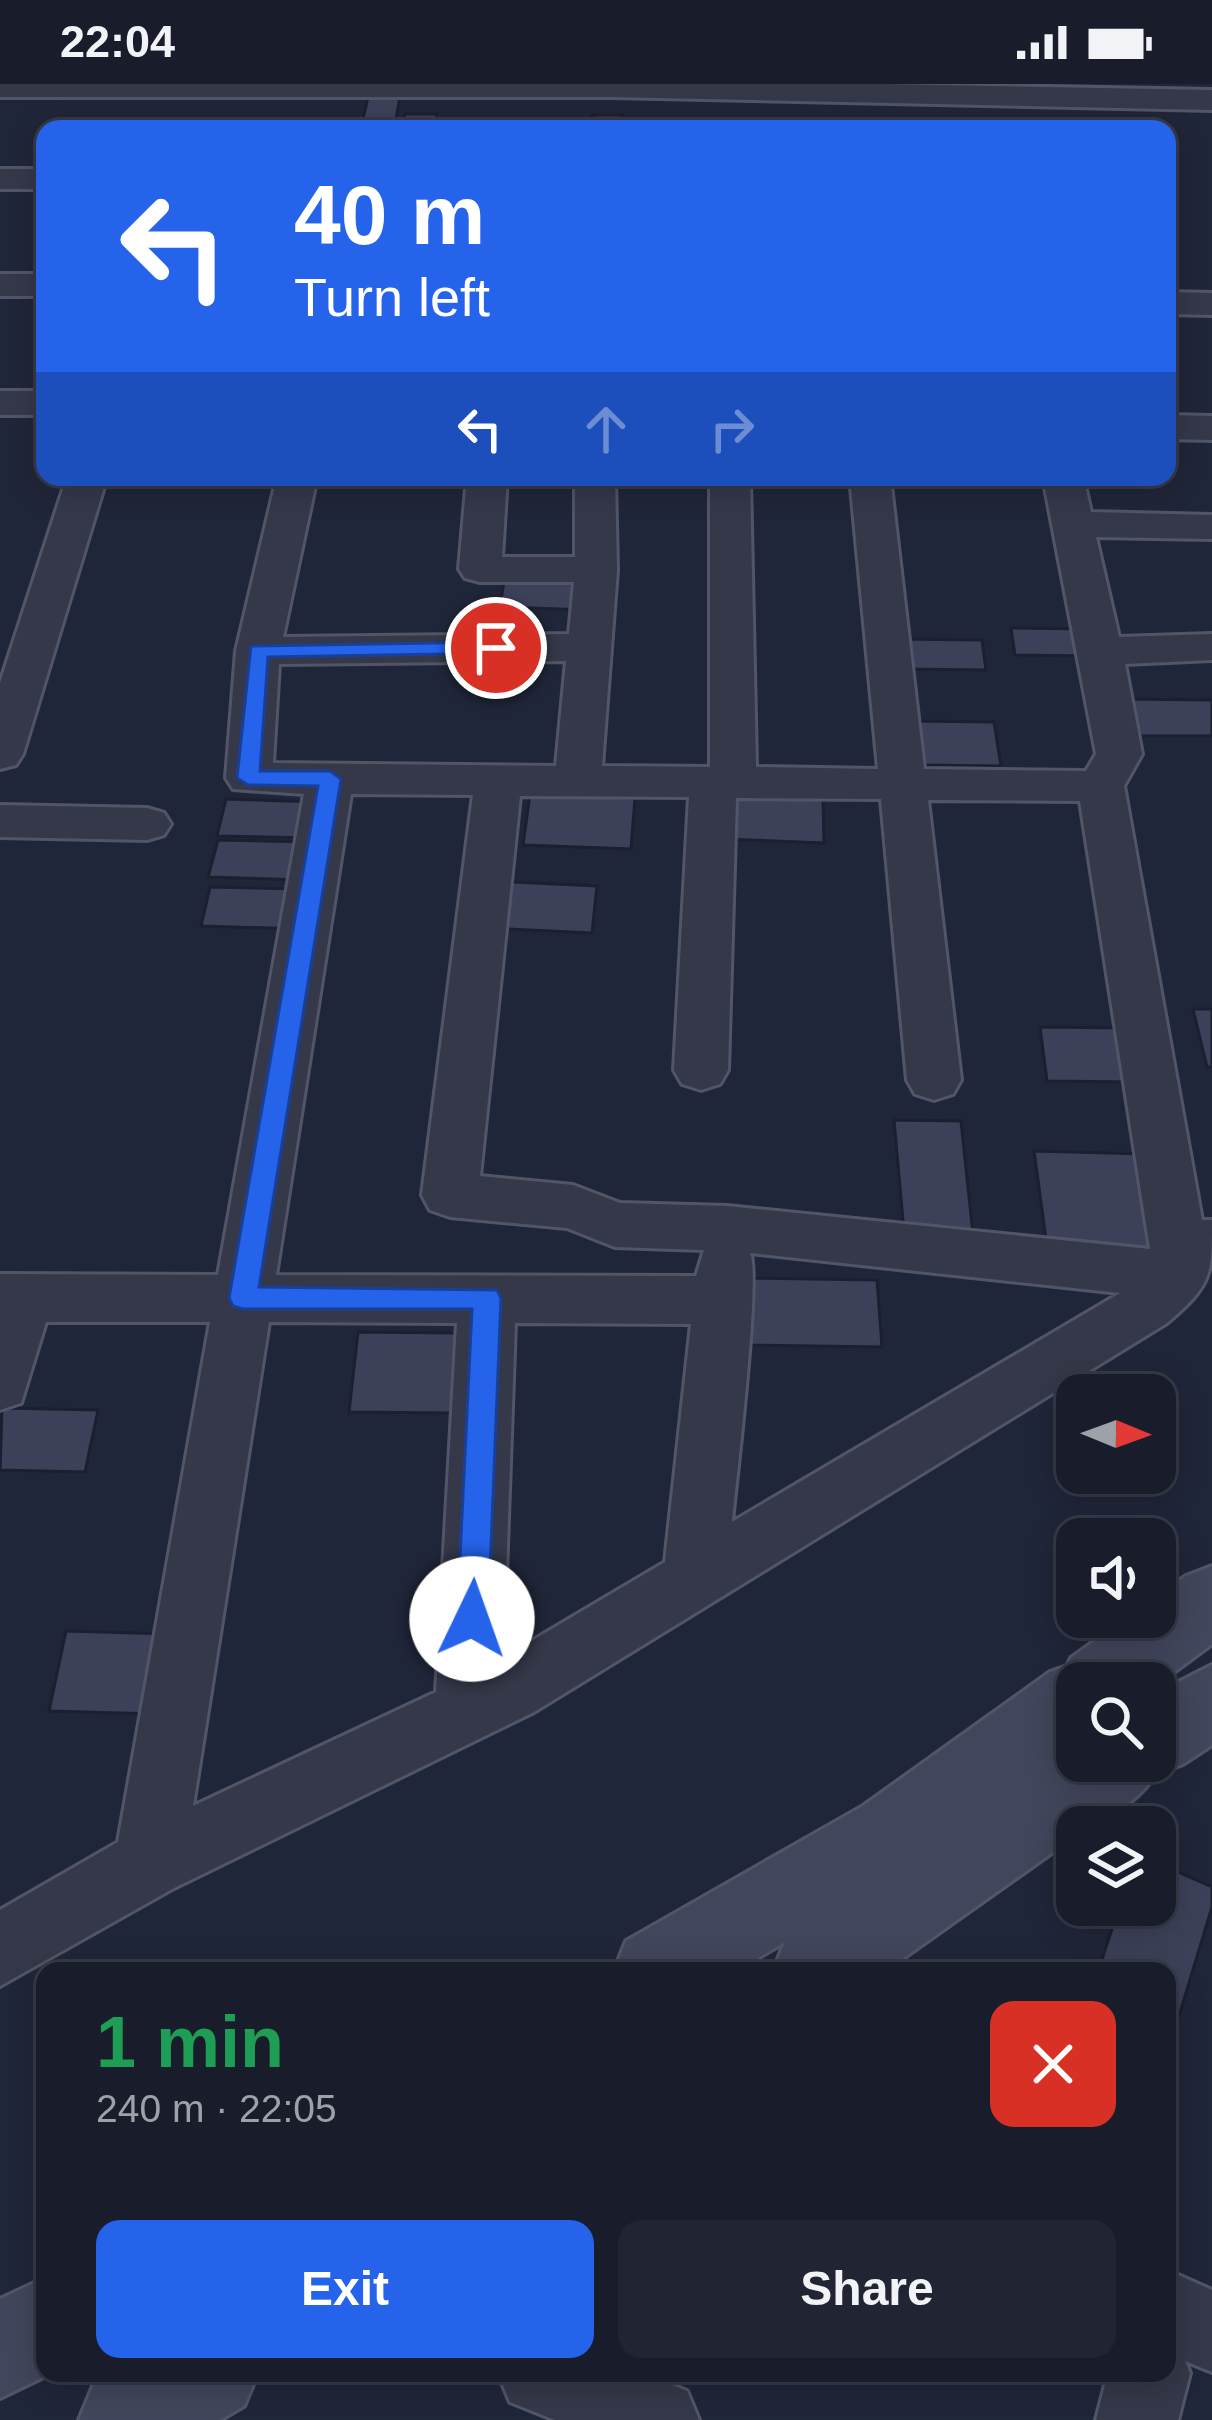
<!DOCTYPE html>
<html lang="en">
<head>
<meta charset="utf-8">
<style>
	:root { --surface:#181c2b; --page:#212533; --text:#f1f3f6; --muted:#9fa1a9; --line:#363a47; --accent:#2563eb }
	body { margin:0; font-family:Arial,sans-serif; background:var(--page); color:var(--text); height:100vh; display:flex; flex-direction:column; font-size:45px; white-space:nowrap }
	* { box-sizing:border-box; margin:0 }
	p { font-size:39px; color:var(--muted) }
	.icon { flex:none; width:66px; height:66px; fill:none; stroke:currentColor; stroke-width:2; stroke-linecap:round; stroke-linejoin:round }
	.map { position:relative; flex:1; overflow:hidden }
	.details { position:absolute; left:36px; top:1878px; width:1140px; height:420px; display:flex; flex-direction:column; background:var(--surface); border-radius:24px; box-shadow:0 6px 30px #0003,0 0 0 3px var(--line) }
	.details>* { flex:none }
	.hud { position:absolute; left:36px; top:36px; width:1140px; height:366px; border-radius:24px; box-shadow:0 6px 30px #0003,0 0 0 3px var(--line); background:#2563eb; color:#fff; overflow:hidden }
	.needle { width:78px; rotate:91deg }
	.controls { position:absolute; left:1056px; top:1290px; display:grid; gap:24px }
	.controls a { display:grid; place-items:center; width:120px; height:120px; border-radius:24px; background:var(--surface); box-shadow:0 6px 30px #0003,0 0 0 3px var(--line); font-size:60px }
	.pin { position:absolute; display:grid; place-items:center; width:102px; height:102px; color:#fff; margin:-51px; border:6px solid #fff; border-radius:50%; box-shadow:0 3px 12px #0007 }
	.me { position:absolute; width:132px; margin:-66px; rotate:3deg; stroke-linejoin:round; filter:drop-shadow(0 0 9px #0008) }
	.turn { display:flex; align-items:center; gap:42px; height:252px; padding:0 60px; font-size:54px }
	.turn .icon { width:156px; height:156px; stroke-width:2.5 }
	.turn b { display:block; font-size:84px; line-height:102px }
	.lanes { display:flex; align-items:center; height:114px; padding:0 60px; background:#0003; justify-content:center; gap:60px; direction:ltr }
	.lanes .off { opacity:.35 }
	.round { display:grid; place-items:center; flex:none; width:126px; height:126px; border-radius:24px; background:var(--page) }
	.headline { display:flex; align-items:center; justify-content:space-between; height:204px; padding:0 60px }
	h1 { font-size:72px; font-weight:800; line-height:90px; color:#1e9e55 }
	.primary-button { display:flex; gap:24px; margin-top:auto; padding:24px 60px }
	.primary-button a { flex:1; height:138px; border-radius:24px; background:var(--accent); color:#fff; font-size:48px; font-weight:800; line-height:138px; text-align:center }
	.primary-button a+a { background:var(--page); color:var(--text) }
	.status { display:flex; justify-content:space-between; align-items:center; height:84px; padding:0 60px; background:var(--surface); direction:ltr }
	.status svg { height:33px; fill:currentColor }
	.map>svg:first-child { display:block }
	.building { fill:#3c4159; stroke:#1b1f30; stroke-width:3 }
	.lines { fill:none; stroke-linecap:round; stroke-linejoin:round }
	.street-casing { stroke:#515567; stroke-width:6 }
	.secondary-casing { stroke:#515567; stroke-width:6 }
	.street { fill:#343849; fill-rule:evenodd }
	.secondary { fill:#42465c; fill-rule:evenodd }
	.route { fill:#2563eb; stroke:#184099; stroke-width:3 }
</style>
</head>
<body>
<div class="status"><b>22:04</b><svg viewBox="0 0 49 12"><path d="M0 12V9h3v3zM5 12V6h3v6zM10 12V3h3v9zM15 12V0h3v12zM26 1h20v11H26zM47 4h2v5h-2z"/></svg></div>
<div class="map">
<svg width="1212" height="2336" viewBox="0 0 1212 2336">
	<rect width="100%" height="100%" fill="#202639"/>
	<!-- building -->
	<path class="building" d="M368,13H400L396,35H363Z
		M405,30H437L434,45H402Z
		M592,31H622L621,45H591Z
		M505,490L591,493L587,526L500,523Z
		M1011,544L1084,545L1089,572L1015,571Z
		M896,555L982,556L986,586L900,585Z
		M1122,615L1212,616V652H1130Z
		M916,637L994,638L1001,682L922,681Z
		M530,710L635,714L631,765L523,761Z
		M724,711L823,715L824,759L723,755Z
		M226,715L319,718L312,754L217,752Z
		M218,756L312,758L305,796L208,793Z
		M494,797L597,802L592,849L488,844Z
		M210,803L306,805L299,845L201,842Z
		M1193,925H1212V983H1207Z
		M1040,943L1125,944L1136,998L1047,997Z
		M894,1036L961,1037L974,1160L905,1159Z
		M1034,1067L1146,1070L1166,1172L1048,1170Z
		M746,1194L877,1196L882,1263L748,1261Z
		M358,1248L456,1249L451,1329L349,1328Z
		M2,1324L98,1326L85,1388L0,1386Z
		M66,1547L171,1550L156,1630L49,1627Z
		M1155,1778L1212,1803V1823L1179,1932L1167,1926V1887H1098L1120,1821H1155Z"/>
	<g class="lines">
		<!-- street casing -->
		<g class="street-casing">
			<path id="street" d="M0,0H886L1212,6V26L610,13H0Z
				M0,85H45V105H0Z
				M0,190H45V212H0Z
				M1167,208L1212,209V231L1167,230Z
				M0,307H45V331H0Z
				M1167,331L1212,332V356L1167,355Z
				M67,393H107L23,670L16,681L0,685V599Z
				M277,393H317L283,553L569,550L574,498H480L465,494L459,485L467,393H507L502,473H575V393H615L617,486L602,682L710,683V393H750L756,683L878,685L850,393H890L924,685L1086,687L1096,670L1043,393H1083L1091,428L1212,431V455L1096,453L1119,553L1212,550V576L1125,580L1142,670L1124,702L1202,1136H1212C1212,1193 1211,1201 1167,1239L534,1628L174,1804L0,1902V1826L118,1758L210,1238H46L21,1319L0,1326V1190L218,1191L304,710L233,705L226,694L236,567ZM566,577L556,682L273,679L279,580ZM351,710L473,711L422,1111L430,1126L450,1133L567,1144L615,1163L704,1166L696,1192L276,1191ZM520,712L689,713L674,986L682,1000L701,1006L720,1000L728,986L736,714L881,715L907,996L915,1010L934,1016L953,1010L961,996L928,716L1080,717L1150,1165L727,1122L620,1119L573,1101L480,1092ZM750,1169L1120,1209L732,1438C736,1397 761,1190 750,1169ZM269,1238L457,1239L436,1608L193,1722ZM515,1239L691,1240L665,1478L503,1574Z
				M0,721L147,724L164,729L171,740L164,751L147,756L0,753Z
				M1167,2186L1212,2206V2288L1185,2277L1190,2289L1178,2336H1096L1108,2289H1167Z
				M498,2289H643L687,2307L699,2336H555L510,2318Z"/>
		</g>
		<!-- secondary casing -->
		<g class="secondary-casing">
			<path id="secondary" d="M1212,1482V1560L1155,1602L1077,1599V1677H1155V1610L1212,1581V1661L1183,1680L1154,1691C1144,1712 1101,1743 1077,1743V1751L885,1887H773L785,1858L736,1887H614L626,1857L863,1722L1050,1588L1067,1582L1071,1574L1128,1533H1155V1514L1186,1492Z
				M45,2194V2289H52L0,2314V2215Z
				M117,2289H258L244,2322L220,2336H79L93,2302Z"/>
		</g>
		<!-- street -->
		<use href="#street" class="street"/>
		<!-- secondary -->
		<use href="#secondary" class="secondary"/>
	</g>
	<!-- route -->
	<path class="route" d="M496,558L503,560V569L268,573L260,687H330L341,695L259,1203L497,1206L501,1214L488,1535L484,1545L472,1549L461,1545L457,1535L472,1225H243L233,1222L229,1214L318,702L248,701L237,694L251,562Z"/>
</svg>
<div class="controls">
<a><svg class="needle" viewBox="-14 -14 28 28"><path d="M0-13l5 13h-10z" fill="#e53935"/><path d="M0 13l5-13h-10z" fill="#9fa1a9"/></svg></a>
<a><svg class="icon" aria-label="sound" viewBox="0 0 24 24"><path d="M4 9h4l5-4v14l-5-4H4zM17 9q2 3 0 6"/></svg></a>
<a><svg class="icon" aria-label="search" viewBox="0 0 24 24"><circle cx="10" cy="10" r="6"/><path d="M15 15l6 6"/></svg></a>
<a><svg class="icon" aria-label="layers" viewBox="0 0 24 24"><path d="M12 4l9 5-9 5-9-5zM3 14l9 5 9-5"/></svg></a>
</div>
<div class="pin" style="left:496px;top:564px;background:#d93025"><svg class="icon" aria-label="arrive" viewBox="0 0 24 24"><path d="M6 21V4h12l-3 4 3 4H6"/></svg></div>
<svg class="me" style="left:472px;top:1535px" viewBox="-20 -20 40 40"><circle r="19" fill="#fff"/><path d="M0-13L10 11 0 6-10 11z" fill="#2563eb"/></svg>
<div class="hud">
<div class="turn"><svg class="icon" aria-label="left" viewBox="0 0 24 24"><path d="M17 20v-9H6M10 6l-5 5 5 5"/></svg><div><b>40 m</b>Turn left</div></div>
<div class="lanes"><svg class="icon" aria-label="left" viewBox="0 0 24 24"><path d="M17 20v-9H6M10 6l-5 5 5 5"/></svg><svg class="icon off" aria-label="ahead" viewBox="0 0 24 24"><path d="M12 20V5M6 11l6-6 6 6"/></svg><svg class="icon off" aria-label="right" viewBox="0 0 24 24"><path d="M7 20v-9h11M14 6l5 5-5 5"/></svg></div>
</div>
<section class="details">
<div class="headline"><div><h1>1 min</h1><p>240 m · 22:05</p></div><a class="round" style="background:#d93025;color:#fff"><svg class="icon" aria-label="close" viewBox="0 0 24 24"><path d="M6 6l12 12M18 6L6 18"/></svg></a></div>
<div class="primary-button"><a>Exit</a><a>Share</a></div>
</section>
</div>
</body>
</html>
